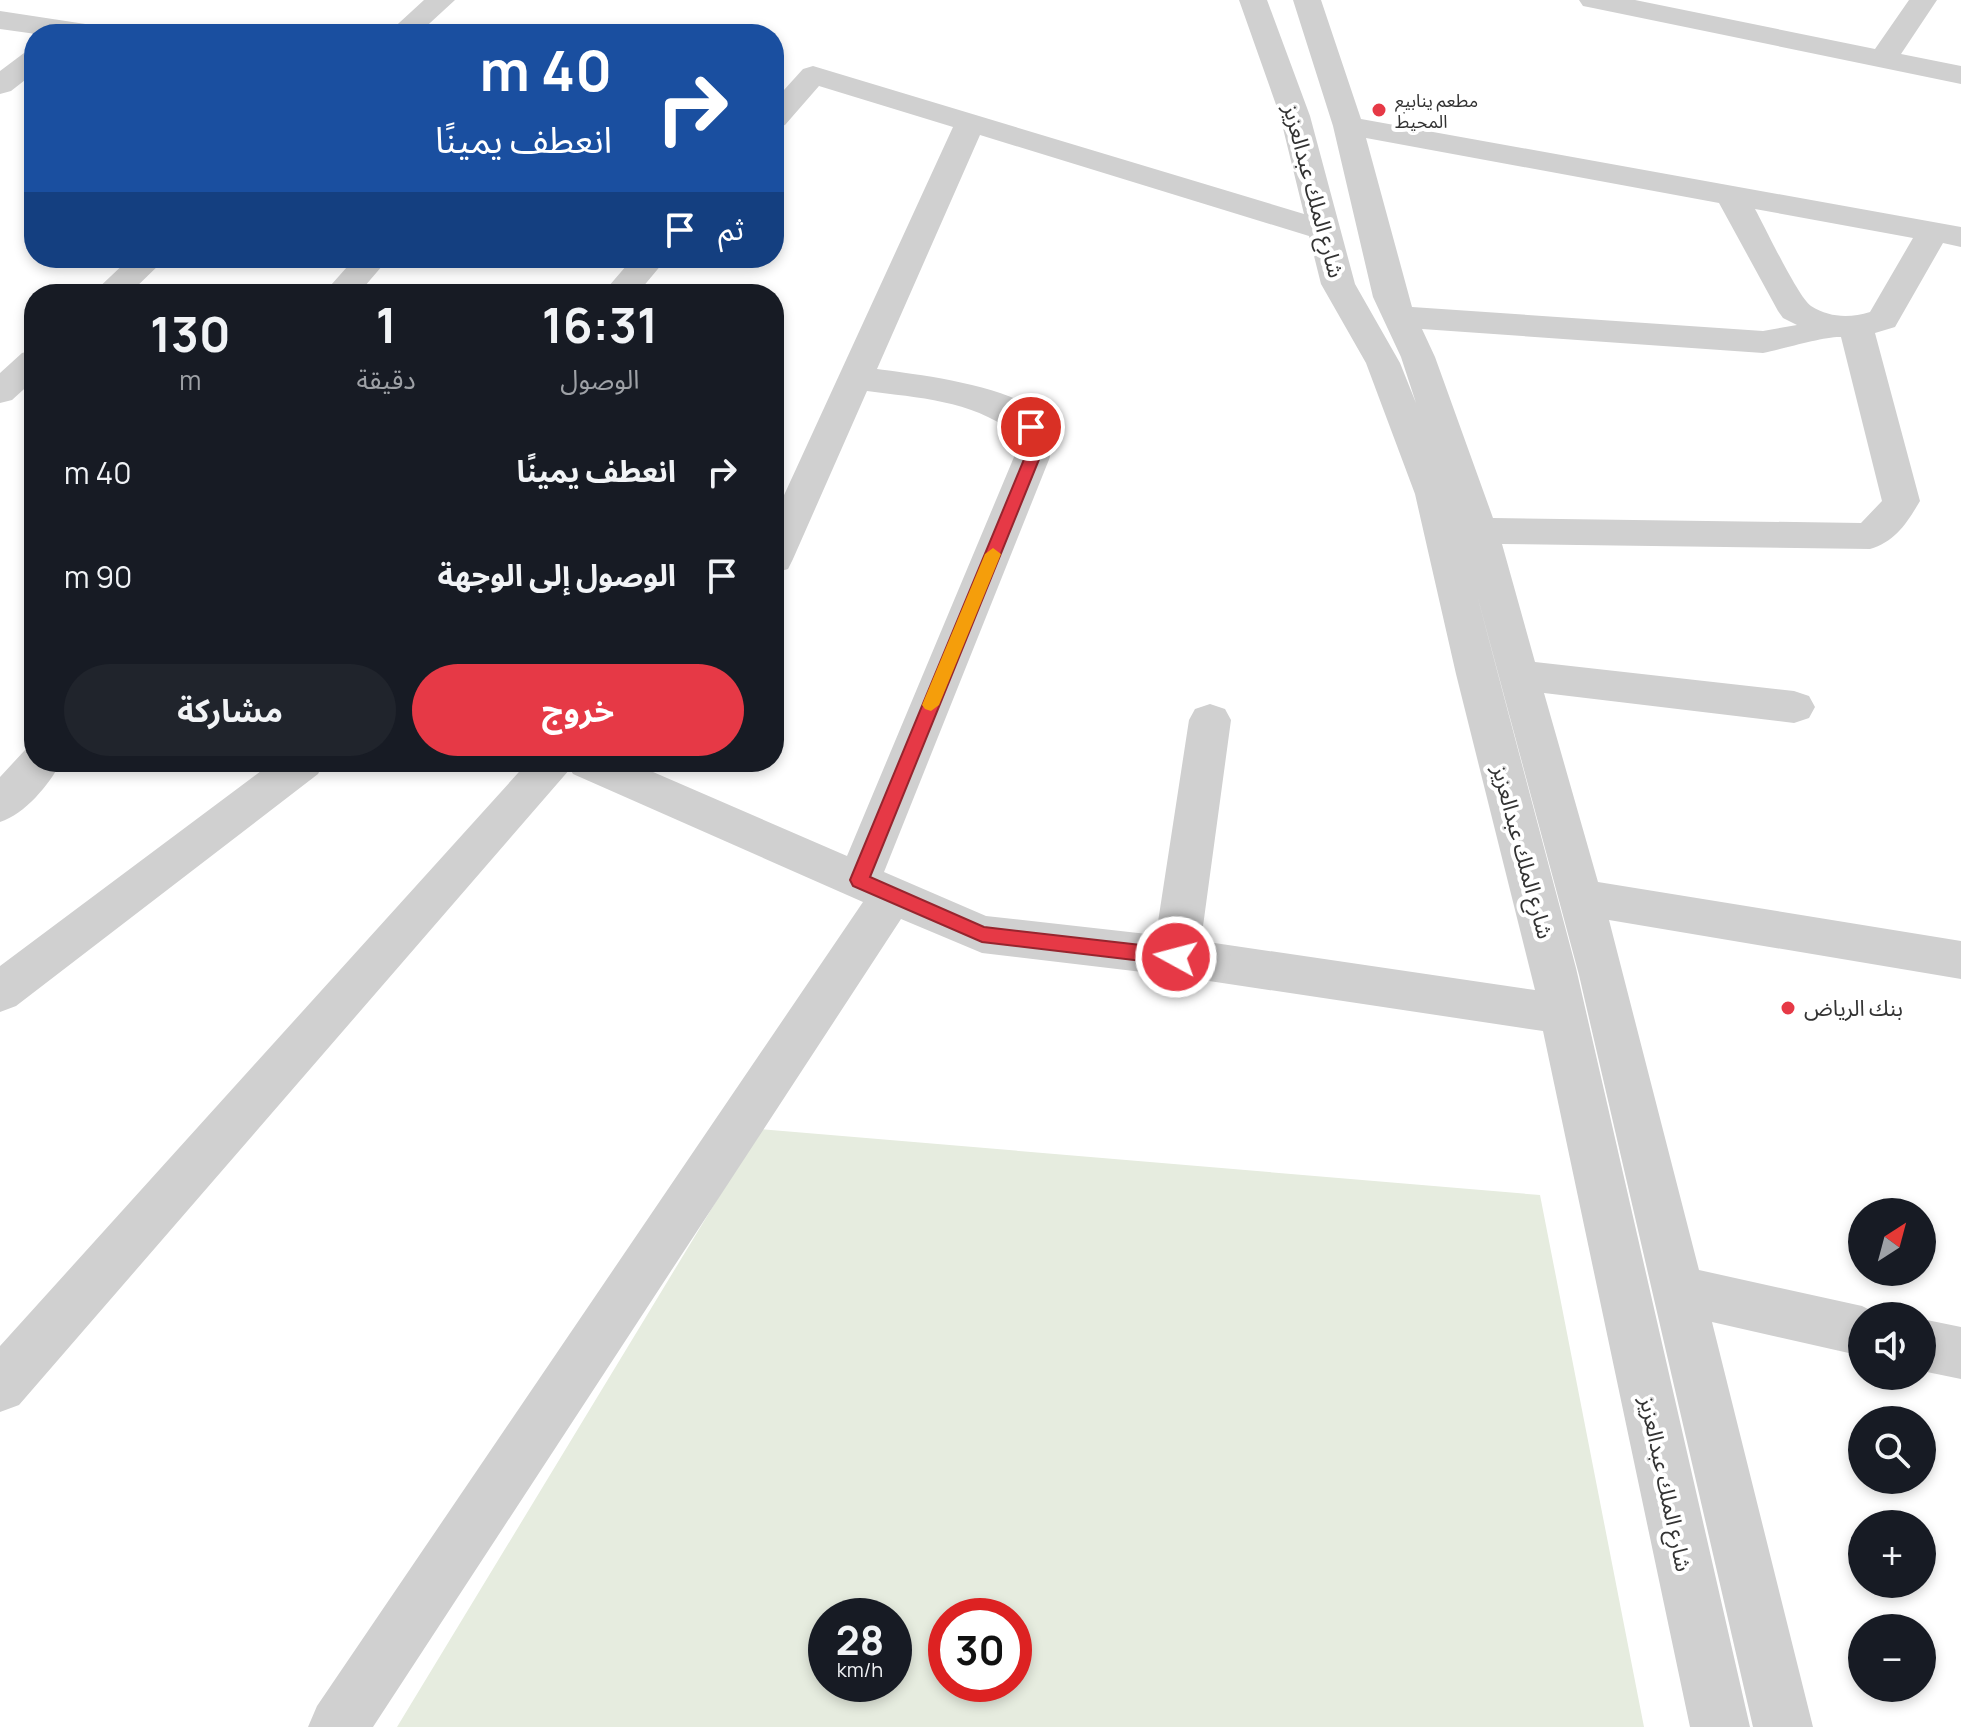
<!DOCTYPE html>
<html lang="ar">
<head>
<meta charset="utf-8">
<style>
	:root { --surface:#171b24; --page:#20242c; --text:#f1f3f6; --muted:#9ea1a6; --accent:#e63946 }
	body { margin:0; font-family:Manrope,"Noto Sans Arabic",sans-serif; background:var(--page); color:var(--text); direction:rtl; height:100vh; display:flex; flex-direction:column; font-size:30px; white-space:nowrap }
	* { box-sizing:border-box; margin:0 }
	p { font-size:26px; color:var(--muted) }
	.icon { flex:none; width:44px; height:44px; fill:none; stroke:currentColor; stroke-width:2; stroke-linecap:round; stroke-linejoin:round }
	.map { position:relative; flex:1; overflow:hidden; direction:ltr }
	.side { position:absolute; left:24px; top:284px; width:760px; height:488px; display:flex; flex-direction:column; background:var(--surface); border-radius:32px; box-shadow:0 4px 12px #0003; direction:rtl }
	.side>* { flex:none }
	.top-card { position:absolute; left:24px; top:24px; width:760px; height:244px; border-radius:32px; box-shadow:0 4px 12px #0003; direction:rtl; background:#1a4fa0; color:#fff; overflow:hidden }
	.needle { width:52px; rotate:36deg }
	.controls { position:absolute; left:1848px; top:1198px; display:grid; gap:16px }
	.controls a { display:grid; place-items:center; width:88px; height:88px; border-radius:50%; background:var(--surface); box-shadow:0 4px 12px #0003; font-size:40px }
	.speed { position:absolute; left:808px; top:1598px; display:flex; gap:16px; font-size:40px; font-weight:700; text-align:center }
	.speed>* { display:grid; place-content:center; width:104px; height:104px; border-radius:50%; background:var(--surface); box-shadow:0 4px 12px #0003; line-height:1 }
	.speed small { font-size:20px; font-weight:400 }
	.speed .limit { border:12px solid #d22; background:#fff; color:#111 }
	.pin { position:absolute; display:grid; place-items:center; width:68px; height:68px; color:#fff; margin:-34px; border:4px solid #fff; border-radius:50%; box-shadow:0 2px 8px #0007 }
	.me { position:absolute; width:88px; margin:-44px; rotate:277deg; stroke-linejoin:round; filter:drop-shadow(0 0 6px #0008) }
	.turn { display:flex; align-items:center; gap:28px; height:168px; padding:0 40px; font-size:36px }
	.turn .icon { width:104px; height:104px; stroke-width:2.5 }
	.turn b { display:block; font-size:56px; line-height:68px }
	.then { display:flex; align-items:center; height:76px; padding:0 40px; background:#0003; gap:16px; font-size:30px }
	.eta { display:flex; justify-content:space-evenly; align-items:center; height:136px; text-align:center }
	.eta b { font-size:48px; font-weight:700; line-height:56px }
	.cta { display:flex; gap:16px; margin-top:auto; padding:16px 40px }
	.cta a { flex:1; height:92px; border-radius:48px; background:var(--accent); color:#fff; font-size:32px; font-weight:700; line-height:92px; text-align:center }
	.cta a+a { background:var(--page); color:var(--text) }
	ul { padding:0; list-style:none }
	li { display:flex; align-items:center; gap:24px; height:104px; padding:0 40px }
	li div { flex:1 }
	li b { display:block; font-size:30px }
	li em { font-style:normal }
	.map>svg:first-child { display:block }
	.green { fill:#e6ecdf; fill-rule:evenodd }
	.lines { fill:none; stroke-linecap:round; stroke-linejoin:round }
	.minor { fill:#d0d0d0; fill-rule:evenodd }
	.route { fill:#e63946; stroke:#96252e; stroke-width:2 }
	.slow { fill:#f59e0b }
	.poi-dot { fill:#e63946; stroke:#fff; stroke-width:3 }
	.labels { text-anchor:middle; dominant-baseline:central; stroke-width:8; stroke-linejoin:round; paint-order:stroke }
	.far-poi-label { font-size:18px; fill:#333; stroke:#fff; text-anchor:start }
	.street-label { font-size:22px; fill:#333; stroke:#fff }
	.poi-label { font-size:22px; fill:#333; stroke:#fff; text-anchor:start }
</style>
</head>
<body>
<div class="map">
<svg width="1961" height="1727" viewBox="0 0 1961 1727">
	<rect width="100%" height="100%" fill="#fff"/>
	<!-- green -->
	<path class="green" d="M760,1129L1540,1195L1644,1727H397ZM826,1616H894V1684H826ZM946,1616H1014V1684H946Z"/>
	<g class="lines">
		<!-- minor -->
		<path class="minor" d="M424,0H455L418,34H387Z
			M1239,0H1267L1310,116L1355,284L1400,363L1416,403L1401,357L1373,297L1333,126L1293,0H1321L1361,119L1961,227V247L1943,243L1895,327L1875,333L1920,501C1907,523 1895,542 1870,549L1502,544L1535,662L1794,691L1809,696L1815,707L1809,718L1794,723L1544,693L1598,882L1961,941V979L1609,920L1699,1270L1862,1306L1882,1316H1862V1356L1712,1322L1813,1727H1753L1579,975L1476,591L1576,968L1750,1727H1690L1543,1031L1176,976L982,953L901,919L373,1727H308L317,1706L863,902L573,774L570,769L19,1405L0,1412V1346L528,762H630L847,856L1014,457L1013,432C970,400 919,398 867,391L793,559L788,569L774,573V517L953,127L819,86L785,125L774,128V101L803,69L813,66L1304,214L1280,116ZM980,135L1309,236L1321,284L1366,363L1415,494L1456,674L1535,990L1201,941L1231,720L1225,709L1210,704L1195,709L1189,720L1156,935L986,916L884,872L1050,457C1050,448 1052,435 1048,426C1035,387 913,374 877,369ZM1366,138L1719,203L1778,311L1783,318L1797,325L1763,331L1412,307ZM1755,209L1913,238L1870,312C1850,318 1830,318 1811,306C1798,297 1765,227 1755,209ZM1422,329L1763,353C1782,349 1826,336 1841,337L1882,501L1861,523L1493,518L1435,357Z
			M1579,0H1635L1875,49L1909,0H1937L1901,54L1961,66V84L1593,8L1583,6Z
			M0,11L92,25L102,28L106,34H36L0,29Z
			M34,50V73L11,91L0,94V71L24,53Z
			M130,258H166L129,294H92Z
			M355,258H389L358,294H323Z
			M633,258H667L637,294H602Z
			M34,350V380L12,400L0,403V373L22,353Z
			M34,748V762H61C49,785 25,814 0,822V777L25,750Z
			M273,762H324L318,774L16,1006L0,1012V966Z
			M1922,1319L1961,1327V1379L1922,1371Z"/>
	</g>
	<!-- route -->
	<path class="route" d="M1031,422L1038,427L1040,457L870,877L984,927L1176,949L1182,952L1185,957L1182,963L1176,965L982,942L853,886L850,880L1025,457L1023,427Z"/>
	<!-- slow -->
	<path class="slow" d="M993,548L1001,554L939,705L931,711L925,709L922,705L985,554Z"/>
	<!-- markers -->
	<g class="poi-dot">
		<circle cx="1379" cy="110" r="8"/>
		<circle cx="1788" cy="1008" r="8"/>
	</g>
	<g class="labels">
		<!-- far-poi labels -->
		<g class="far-poi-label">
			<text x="1395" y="100">مطعم ينابيع<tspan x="1395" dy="21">المحيط</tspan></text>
		</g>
		<!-- street labels -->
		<g class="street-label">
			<text transform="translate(1314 191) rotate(75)">شارع الملك عبدالعزيز</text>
			<text transform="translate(1523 852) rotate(75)">شارع الملك عبدالعزيز</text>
			<text transform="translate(1666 1484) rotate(78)">شارع الملك عبدالعزيز</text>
		</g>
		<!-- poi labels -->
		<g class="poi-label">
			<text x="1804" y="1008">بنك الرياض</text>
		</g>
	</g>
</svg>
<div class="controls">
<a><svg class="needle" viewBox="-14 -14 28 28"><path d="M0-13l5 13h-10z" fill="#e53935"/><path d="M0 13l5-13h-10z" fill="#9ea1a6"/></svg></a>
<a><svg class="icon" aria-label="sound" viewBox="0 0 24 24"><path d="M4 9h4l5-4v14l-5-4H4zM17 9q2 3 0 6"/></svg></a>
<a><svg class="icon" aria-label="search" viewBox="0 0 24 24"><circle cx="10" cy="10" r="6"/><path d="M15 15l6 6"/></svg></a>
<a>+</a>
<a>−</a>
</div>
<div class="speed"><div>28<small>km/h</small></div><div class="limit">30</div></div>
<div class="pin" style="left:1031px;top:427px;background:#d93025"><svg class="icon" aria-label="arrive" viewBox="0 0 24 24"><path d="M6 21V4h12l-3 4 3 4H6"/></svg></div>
<svg class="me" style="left:1176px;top:957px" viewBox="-20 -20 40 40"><circle r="17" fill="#e63946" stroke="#fff" stroke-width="3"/><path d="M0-11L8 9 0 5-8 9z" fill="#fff"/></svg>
<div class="top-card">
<div class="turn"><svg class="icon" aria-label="right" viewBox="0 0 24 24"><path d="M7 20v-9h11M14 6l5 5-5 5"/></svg><div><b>40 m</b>انعطف يمينًا</div></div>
<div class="then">ثم<svg class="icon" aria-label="arrive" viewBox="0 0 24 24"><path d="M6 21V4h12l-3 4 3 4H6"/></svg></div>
</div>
<section class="side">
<div class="eta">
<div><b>16:31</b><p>الوصول</p></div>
<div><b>1</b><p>دقيقة</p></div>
<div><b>130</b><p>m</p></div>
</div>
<ul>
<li><svg class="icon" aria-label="right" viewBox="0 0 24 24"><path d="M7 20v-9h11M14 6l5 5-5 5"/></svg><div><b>انعطف يمينًا</b></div><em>40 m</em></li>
<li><svg class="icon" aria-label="arrive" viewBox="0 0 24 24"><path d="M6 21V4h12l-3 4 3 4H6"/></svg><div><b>الوصول إلى الوجهة</b></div><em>90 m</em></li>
</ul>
<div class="cta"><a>خروج</a><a>مشاركة</a></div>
</section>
</div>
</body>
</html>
